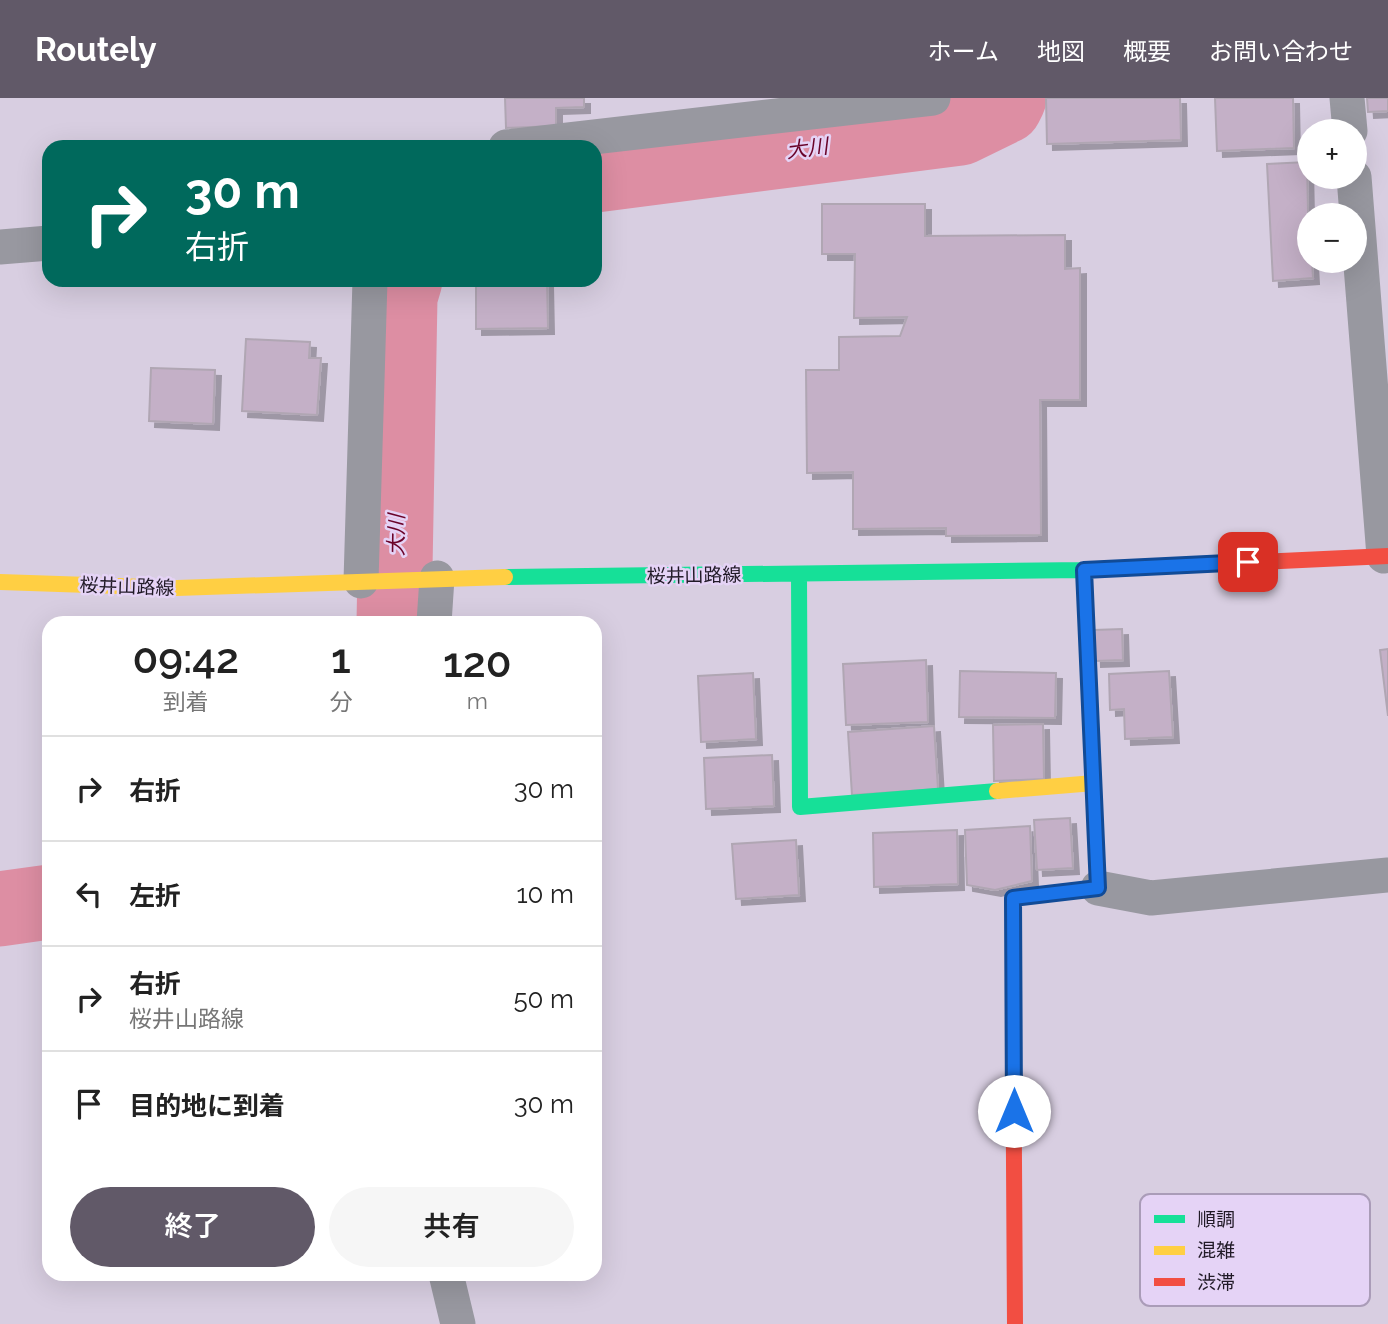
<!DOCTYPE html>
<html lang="ja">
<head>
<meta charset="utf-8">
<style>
	:root { --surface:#fff; --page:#f6f6f6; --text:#222; --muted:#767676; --line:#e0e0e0; --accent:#615968 }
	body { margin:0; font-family:Raleway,"Noto Sans JP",sans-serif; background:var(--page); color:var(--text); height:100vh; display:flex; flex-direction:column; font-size:26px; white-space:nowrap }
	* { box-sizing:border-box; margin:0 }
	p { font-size:23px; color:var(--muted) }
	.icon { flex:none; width:38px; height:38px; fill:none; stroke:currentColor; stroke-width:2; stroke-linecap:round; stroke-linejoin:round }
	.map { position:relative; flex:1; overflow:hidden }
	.sheet { position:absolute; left:42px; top:518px; width:560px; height:665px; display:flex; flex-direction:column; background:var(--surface); border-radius:21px; box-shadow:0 7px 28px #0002 }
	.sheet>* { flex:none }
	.banner { position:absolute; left:42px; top:42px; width:560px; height:147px; border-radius:21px; box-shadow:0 7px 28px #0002; background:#00695c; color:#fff; overflow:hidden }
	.controls { position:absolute; left:1297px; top:21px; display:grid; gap:14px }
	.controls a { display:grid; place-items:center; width:70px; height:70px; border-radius:50%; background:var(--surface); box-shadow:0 7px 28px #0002; font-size:35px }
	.pin { position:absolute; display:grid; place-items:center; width:60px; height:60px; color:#fff; margin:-30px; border-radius:14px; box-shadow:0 4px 10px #0006 }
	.me { position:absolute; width:77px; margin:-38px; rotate:0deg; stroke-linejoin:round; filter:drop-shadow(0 0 5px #0008) }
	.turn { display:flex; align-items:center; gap:24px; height:147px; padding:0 28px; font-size:32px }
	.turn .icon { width:91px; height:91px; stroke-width:2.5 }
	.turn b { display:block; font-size:49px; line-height:60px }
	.eta { display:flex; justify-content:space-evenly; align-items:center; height:119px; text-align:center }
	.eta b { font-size:42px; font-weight:600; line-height:49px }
	.primary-button { display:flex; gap:14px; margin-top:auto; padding:14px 28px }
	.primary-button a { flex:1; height:80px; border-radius:42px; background:var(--accent); color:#fff; font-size:28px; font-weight:600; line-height:80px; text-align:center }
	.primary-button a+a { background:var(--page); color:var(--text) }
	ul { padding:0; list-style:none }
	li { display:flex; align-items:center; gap:21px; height:105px; padding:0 28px; border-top:2px solid var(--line) }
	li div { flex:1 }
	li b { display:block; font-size:26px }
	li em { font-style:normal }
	header { display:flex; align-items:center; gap:42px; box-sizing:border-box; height:98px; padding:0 35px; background:var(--accent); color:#fff }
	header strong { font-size:33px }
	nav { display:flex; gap:38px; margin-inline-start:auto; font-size:24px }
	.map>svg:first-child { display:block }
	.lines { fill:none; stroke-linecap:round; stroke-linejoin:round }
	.river { stroke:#dd8ea3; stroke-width:75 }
	.building { fill:#c4b0c7; stroke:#b0a6b3; stroke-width:2; filter:url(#shadow) }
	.street { stroke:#9898a0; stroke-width:35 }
	.fast { stroke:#16e098; stroke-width:16 }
	.slow { stroke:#ffcf43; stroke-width:16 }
	.jam { stroke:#f24e42; stroke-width:16 }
	.route-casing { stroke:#114b97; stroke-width:18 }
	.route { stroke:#1a73e8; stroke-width:12 }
	.labels { text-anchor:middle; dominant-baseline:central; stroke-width:5; stroke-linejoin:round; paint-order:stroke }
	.street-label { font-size:19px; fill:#211a27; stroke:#e5d3f6 }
	.water-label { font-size:21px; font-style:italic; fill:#6a0329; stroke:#e5d3f6 }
	.key { fill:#e5d3f6; stroke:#aa9cb8; stroke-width:2 }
	.key-label { font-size:19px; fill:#211a27 }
</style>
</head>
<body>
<header>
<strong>Routely</strong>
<nav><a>ホーム</a><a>地図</a><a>概要</a><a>お問い合わせ</a></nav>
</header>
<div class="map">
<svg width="1388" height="1226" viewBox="0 0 1388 1226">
	<defs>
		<filter id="shadow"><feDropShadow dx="6" dy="6" stdDeviation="0" flood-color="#0004"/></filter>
	</defs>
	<rect width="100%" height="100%" fill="#d8cee1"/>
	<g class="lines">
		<!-- river -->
		<path class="river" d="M595,77L960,30L1005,8L1009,0
			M394,525L400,199L405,182
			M0,811L49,804"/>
	</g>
	<!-- building -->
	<path class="building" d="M505,0H584V9L556,10V28L506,30Z
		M1046,0H1180L1181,42L1047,46Z
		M1215,0H1293L1294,50L1217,53Z
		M1367,0H1388V13L1368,14Z
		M1307,64L1309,163H1312L1313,180L1273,183L1267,66Z
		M822,106H925V138L1065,137V171L1080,170V302H1040L1041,437L946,438V430L853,431V374L807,375L806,272H839V239L900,238L907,219L854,220L855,156H822Z
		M476,182H547L548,230L476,231Z
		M246,241L310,244L309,260H321L317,317L242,313Z
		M151,270L215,272L213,326L149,323Z
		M1122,531L1123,562L1095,563L1094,532Z
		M1388,551V618L1380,552Z
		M926,562L928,624L846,627L843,566Z
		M960,573L1056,575L1055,620L959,619Z
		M1169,573L1173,639L1125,641L1124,611L1110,612L1109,576Z
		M753,575L756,641L701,644L698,578Z
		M1043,626L1044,681L994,683L993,627Z
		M934,628L938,691L852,697L848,634Z
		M772,657L774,708L706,711L704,660Z
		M1070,720L1073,770L1037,772L1034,722Z
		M1030,728L1032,783L995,792L967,787L965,732Z
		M957,732L958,786L874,789L873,735Z
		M796,742L799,797L736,801L732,746Z"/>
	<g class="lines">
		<!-- street -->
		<path class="street" d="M1347,0L1350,33
			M506,49L933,0
			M1354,79L1384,458
			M0,149L49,145
			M361,483L370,182
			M434,525L437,480
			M1098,790L1151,800L1388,777
			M446,1176L458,1226"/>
		<!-- fast -->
		<path class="fast" d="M799,476L800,709L997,693
			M505,479L1084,472L1169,468
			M1013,903V800L1098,790L1084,472"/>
		<!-- slow -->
		<path class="slow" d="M0,484L177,490L505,479
			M997,693L1094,685"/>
		<!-- jam -->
		<path class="jam" d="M1169,468L1388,458
			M1013,903L1015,1226"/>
	</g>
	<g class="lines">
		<!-- route casing -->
		<g class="route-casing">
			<path id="route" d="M1014,1013L1013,800L1098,790L1084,472L1248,464"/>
		</g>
		<!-- route -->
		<use href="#route" class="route"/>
	</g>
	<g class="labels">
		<!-- street labels -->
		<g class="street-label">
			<text transform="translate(694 477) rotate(-1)">桜井山路線</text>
			<text transform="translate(127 488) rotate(2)">桜井山路線</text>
		</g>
		<!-- water labels -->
		<g class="water-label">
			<text transform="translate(807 50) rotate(-7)">大川</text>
			<text transform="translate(396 437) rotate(-89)">大川</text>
		</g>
	</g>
	<!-- legend -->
	<rect x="1140" y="1096" width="230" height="112" rx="10" class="key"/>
	<rect x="1154" y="1117" width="31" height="8" fill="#16e098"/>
	<rect x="1154" y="1148" width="31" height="9" fill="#ffcf43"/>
	<rect x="1154" y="1180" width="31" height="8" fill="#f24e42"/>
	<g class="key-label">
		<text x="1197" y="1128">順調</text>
		<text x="1197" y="1159">混雑</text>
		<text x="1197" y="1191">渋滞</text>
	</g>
</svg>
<div class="controls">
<a>+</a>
<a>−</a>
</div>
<div class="pin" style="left:1248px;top:464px;background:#d93025"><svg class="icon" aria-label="arrive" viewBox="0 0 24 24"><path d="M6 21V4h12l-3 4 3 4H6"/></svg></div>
<svg class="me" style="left:1014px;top:1013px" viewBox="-20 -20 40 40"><circle r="19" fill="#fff"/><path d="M0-13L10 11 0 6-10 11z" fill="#1a73e8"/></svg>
<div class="banner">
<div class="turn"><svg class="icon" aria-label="right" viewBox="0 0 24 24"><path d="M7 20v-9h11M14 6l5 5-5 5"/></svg><div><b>30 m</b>右折</div></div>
</div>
<section class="sheet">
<div class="eta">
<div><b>09:42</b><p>到着</p></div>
<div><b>1</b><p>分</p></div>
<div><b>120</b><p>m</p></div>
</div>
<ul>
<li><svg class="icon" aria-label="right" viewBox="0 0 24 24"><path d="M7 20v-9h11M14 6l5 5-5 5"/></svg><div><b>右折</b></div><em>30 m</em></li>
<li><svg class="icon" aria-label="left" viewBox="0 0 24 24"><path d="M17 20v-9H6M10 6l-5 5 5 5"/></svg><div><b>左折</b></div><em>10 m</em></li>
<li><svg class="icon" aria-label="right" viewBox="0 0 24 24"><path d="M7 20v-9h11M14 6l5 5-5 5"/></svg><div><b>右折</b><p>桜井山路線</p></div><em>50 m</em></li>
<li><svg class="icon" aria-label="arrive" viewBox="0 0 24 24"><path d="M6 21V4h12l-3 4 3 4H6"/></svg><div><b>目的地に到着</b></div><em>30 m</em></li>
</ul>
<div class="primary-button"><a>終了</a><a>共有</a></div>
</section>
</div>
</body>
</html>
